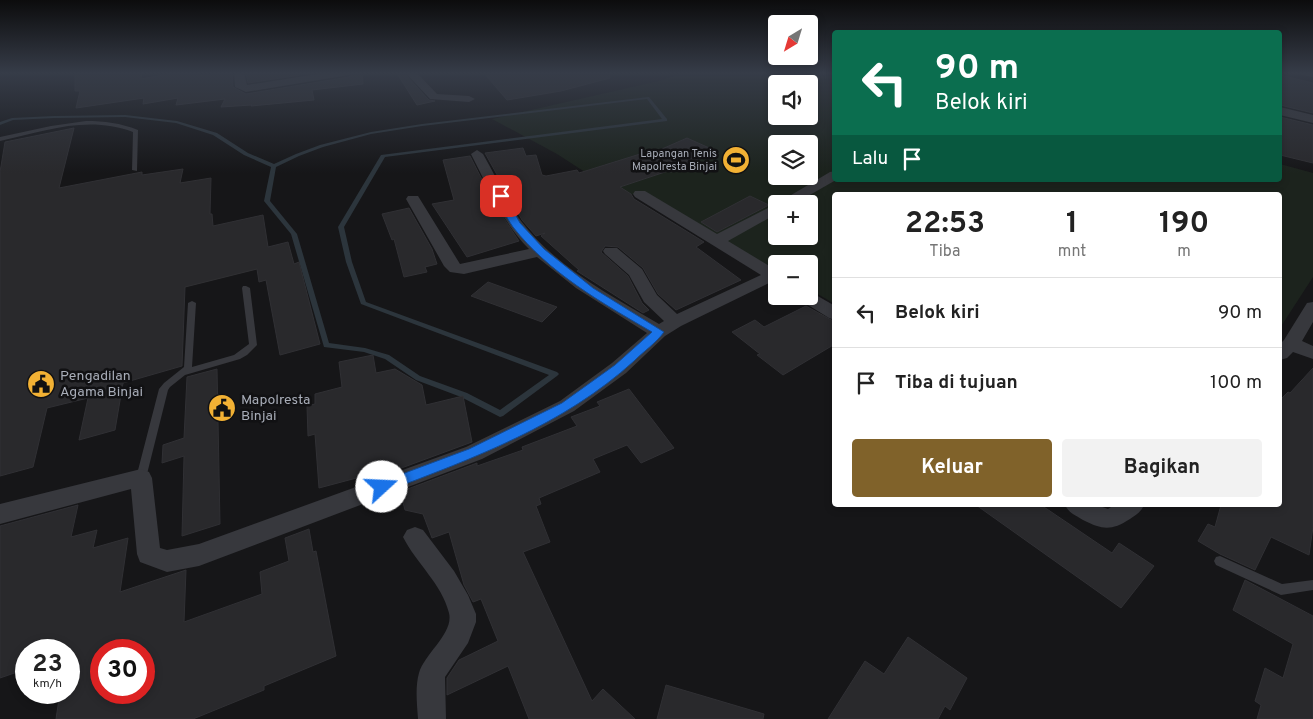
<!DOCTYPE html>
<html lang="id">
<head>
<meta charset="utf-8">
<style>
	:root { --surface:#fff; --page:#f2f2f2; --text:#222; --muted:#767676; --line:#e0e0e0; --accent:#80622a }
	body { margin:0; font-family:Overpass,sans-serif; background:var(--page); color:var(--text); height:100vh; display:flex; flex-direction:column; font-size:19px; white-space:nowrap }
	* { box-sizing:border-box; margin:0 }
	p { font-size:16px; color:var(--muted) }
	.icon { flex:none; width:28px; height:28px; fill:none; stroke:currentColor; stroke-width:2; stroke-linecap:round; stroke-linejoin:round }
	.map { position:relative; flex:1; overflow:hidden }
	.drawer { position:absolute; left:832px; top:192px; width:450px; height:315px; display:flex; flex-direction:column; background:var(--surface); border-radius:5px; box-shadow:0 2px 8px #0003 }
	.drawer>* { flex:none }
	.banner { position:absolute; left:832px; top:30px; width:450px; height:152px; border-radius:5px; box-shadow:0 2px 8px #0003; background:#0b6e4f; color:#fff; overflow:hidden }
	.needle { width:32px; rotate:218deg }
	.tools { position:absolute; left:768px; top:15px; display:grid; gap:10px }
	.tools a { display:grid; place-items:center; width:50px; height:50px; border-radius:5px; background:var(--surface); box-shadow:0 2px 8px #0003; font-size:25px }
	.speed { position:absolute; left:15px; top:639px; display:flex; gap:10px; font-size:25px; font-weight:700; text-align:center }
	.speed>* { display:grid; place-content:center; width:65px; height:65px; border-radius:50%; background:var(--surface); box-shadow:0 2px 8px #0003; line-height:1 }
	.speed small { font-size:12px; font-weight:400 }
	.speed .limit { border:8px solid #d22; background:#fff; color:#111 }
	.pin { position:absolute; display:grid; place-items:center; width:42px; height:42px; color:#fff; margin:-21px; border-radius:10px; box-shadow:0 2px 8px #0006 }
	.me { position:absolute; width:55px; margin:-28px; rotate:70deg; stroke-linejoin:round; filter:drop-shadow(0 0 4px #0008) }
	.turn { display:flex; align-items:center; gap:18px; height:105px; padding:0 20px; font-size:22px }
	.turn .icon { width:65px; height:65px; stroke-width:2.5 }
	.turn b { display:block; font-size:35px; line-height:42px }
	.then { display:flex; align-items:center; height:48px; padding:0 20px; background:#0003; gap:10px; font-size:19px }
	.eta { display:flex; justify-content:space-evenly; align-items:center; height:85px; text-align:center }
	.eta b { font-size:30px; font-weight:700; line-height:35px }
	.action { display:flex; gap:10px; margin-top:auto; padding:10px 20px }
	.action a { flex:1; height:58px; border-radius:5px; background:var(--accent); color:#fff; font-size:20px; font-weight:700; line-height:58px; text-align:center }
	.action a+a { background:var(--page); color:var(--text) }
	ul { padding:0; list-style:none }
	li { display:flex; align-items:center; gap:15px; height:70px; padding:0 20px; border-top:1px solid var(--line) }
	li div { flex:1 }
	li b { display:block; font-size:19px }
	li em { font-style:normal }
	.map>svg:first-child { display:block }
	.green { fill:#1c231d; fill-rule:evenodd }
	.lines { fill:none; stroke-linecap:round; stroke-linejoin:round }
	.stream { fill:#2c353c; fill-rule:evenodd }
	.building { fill:#29292c; stroke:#303034; fill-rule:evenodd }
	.service { fill:#37383d; fill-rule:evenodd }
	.minor { fill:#37383d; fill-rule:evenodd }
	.route { fill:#1a73e8; stroke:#114b97 }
	.labels { text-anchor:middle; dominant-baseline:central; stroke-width:5; stroke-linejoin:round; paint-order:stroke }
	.far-poi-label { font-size:11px; fill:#a8adb8; stroke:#111113; text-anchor:end }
	.poi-label { font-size:14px; fill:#a8adb8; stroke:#111113; text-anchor:start }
</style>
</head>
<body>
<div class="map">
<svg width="1313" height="719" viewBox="0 0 1313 719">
	<rect width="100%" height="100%" fill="#161618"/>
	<!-- green -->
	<path class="green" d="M684,72H835V180H1280V164L1313,173V277L1280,328V195H835V304L809,289V264H776V270L641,193L622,196L557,154L492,119L663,80ZM776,84H809V116H776ZM776,144H809V176H776ZM776,204H809V236H776Z"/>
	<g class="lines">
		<!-- stream -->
		<path class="stream" d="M648,97H649L667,119V121L385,157L344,227L352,262L366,302L557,372L559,374L557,376L503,416L500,417L461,397L416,380L385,359L364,352L324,347L291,234L264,201L271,167L244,155L213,135L176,123L125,117L54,118L13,120L0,125V122L12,118L54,116L125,115L177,121L217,133L248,153L274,164L296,154L320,145L371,132L422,124ZM647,99L662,119L381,155L338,227L346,262L361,304L549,375L500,410L467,393L420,376L389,355L365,348L329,343L297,234L270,201L276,167L299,156L323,147L371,134L422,126Z"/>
	</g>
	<!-- building -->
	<path class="building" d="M75,72H142L141,79L180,72H197V76L232,72L233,87L246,94L349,77L356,72H362L363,84L312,90L314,100L251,106L252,105L221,107L225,99L176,105L178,98L143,104L144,98L76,108L80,91H75Z
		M255,72H319L248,83L246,73Z
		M396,72H403L429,100L435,101L417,105Z
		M483,72H609L610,78L561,91L507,100Z
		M1280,75L1313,83V113L1280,105Z
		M1280,117L1313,125V163L1280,155Z
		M74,128L59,188L142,172V175L183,169L180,183L211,178L210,214H212L213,226L263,215L268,247L288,242L294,264L299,262L320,344L280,355L266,280L259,282L257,269L185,287L182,366L123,383L115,430L79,440L88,398L47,408L33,467L0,476V172L5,142Z
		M687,138L716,151L671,172L668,171L620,187L631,194L634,199L704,242L696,247L741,280L676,310L658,294L643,268L618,247L605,246L601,252L628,276L642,303L649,310L643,313L577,271L579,270L541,236L545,233L536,236L522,220L485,153L523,148L526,156L536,155L542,175L546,176L577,170L579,173L653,150L655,152Z
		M470,156L495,205L519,241L467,257L432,204L454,200L443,160Z
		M750,196L769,205L717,232L701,222Z
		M409,208L432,249L437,264L425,267L427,272L404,277L394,239L392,240L382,214Z
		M488,282L557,307L542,322L471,296Z
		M806,306L835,322V344L783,375L757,355L760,354L732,332L755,320L764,327Z
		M373,355L376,373L395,369L422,385L426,405L463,396L472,442L396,470L394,468L319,488L315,434L308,436L307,406L315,404V394L342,387L339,362Z
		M1313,368V527L1309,555L1271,537L1255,570L1220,554L1198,541L1208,524L1215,527L1221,505H1280V400L1288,392L1290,393Z
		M217,369L220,524L182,536L184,456L162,463L163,445L184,438L187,377Z
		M629,389L674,448L641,463L627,445L593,459L600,472L539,498L541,504L536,506L550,542L523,552L592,701L603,689L635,719H529L508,666L447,695V678L459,660L498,641L481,599L473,602L464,585L449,532L432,538L423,514L405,510L401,495L406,493L405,490L477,463V466L523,450L522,447L577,426L571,417L600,406L597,402Z
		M78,505L71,537L97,530L93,548L128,538L120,592L186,570L184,622L262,594L260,572L289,561L285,538L309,529L313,552L316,551L336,656L264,686V690L193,719H56L60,692H69V650H26V669L0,678V526ZM101,650H144V692H101Z
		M976,505H1041L1112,553L1119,543L1154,566L1121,608Z
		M1245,580L1313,616V719H1257L1261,705L1255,701L1265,668L1283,678L1293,644L1233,610Z
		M908,637L967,678L950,710L945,706L938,719H828L865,661L884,674Z
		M666,685L764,714L763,719H657Z"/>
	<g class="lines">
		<!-- service -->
		<path class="service" d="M86,121C105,121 120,123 138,130L137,171L132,170L133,132C87,115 46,131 0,141V137L51,126Z
			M243,286H246L250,288L257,345L247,355L240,359L185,375L170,387L168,390L146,478L145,481L141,482L137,481L136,478L159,389L164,383L184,367L188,303L192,301L196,303L192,367L234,355L249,344L242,288Z
			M1220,556L1282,584L1313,580V590L1281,595L1216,565L1214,561L1216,557Z"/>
		<!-- minor -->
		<path class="minor" d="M234,72H244L247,85L330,72H354L349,75L246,92L235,87Z
			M405,72H416L437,94L469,96L475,99L469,102L430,99Z
			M1295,72H1313V77L1296,74Z
			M1280,107L1313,115V123L1280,115Z
			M477,150L483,154C496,176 506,201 521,221C556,267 610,295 659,324L664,321L644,302L629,275L605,254L603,251L605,248H617L642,269L657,295L677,314L761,275L635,197L633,194L635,191H645L717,234L776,204L830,172L835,171L836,180L794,204H776V214L728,241L776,270V282L773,281L681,326L665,336L626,373L574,411L482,459L199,566L167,572L140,562L137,554L131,489L0,524V504L141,469L149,472L152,478L160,548L167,550L199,544L466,447L560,401L612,363L647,333L576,288L537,257L464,274L450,272L444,266L406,199L408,196H418L460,264L529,249C502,222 488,187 471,154Z
			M809,291L835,306V320L829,318L800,300L798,296H809Z
			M1313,302V322L1302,341L1313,346V359L1293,352L1287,358L1280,360V344L1284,340L1307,303Z
			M1065,505H1097L1108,509L1114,505H1144C1141,512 1137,514 1130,519C1111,531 1103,530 1083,520C1075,515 1069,513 1065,505Z
			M415,527L423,530L454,571L468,595L476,614V622L468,643L445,677L446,719H418C417,704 415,687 419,673C425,653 454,633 449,613C442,584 416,563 403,537L407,530Z"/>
	</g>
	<!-- sky -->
	<linearGradient id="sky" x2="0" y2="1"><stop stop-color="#0c0c0d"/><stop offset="0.42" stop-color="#363c48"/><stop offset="1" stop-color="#363c48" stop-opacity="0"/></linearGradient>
	<rect width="1313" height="173" fill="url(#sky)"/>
	<!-- route -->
	<path class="route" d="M498,194H504L520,223L544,249L593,288L664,332C656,343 644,351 634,361C564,425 474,458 387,491L382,492L378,491L376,487L378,483L469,449L562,403L615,365L652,332C602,303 549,273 513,227C506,218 502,206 496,196Z"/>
	<!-- icons -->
	<defs>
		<g id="stadium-disc" transform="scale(1.4375)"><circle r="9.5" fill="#f2b134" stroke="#111113"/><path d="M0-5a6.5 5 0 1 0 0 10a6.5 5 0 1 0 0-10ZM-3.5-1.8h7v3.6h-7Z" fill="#111"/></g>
		<g id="civic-disc" transform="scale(1.4375)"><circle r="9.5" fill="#f2b134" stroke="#111113"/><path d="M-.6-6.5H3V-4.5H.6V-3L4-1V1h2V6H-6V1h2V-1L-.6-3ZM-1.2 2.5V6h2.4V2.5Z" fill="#111"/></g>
	</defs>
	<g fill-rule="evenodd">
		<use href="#stadium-disc" x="736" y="160"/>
		<use href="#civic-disc" x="41" y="384"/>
		<use href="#civic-disc" x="222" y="408"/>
	</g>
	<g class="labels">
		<!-- far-poi labels -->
		<g class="far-poi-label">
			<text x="717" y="154">Lapangan Tenis<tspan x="717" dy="13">Mapolresta Binjai</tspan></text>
		</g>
		<!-- poi labels -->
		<g class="poi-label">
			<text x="60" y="376">Pengadilan<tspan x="60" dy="16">Agama Binjai</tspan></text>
			<text x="241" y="400">Mapolresta<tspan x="241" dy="16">Binjai</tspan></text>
		</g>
	</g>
</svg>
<div class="tools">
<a><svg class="needle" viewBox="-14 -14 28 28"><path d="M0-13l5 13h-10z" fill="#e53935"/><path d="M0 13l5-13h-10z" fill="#767676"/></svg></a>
<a><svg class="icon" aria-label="sound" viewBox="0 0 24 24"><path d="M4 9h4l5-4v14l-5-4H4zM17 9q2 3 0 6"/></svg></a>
<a><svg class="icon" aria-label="layers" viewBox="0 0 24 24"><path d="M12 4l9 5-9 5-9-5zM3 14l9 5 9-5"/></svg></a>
<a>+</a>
<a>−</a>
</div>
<div class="speed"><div>23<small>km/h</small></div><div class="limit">30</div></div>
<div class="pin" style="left:501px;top:196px;background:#d93025"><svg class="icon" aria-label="arrive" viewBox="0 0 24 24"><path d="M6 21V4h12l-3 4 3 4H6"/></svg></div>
<svg class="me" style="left:382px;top:487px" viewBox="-20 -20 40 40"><circle r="19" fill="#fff"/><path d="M0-13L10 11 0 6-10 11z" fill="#1a73e8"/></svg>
<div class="banner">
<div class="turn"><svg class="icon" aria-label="left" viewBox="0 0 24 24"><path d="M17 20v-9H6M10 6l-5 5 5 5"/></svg><div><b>90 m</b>Belok kiri</div></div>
<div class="then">Lalu<svg class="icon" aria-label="arrive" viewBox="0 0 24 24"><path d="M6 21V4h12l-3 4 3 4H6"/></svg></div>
</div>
<section class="drawer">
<div class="eta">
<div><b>22:53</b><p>Tiba</p></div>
<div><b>1</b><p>mnt</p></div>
<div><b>190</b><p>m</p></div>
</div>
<ul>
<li><svg class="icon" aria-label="left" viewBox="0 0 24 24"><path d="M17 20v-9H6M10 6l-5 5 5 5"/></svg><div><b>Belok kiri</b></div><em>90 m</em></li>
<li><svg class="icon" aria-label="arrive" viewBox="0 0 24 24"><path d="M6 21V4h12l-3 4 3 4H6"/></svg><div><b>Tiba di tujuan</b></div><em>100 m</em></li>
</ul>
<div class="action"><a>Keluar</a><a>Bagikan</a></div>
</section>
</div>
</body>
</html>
